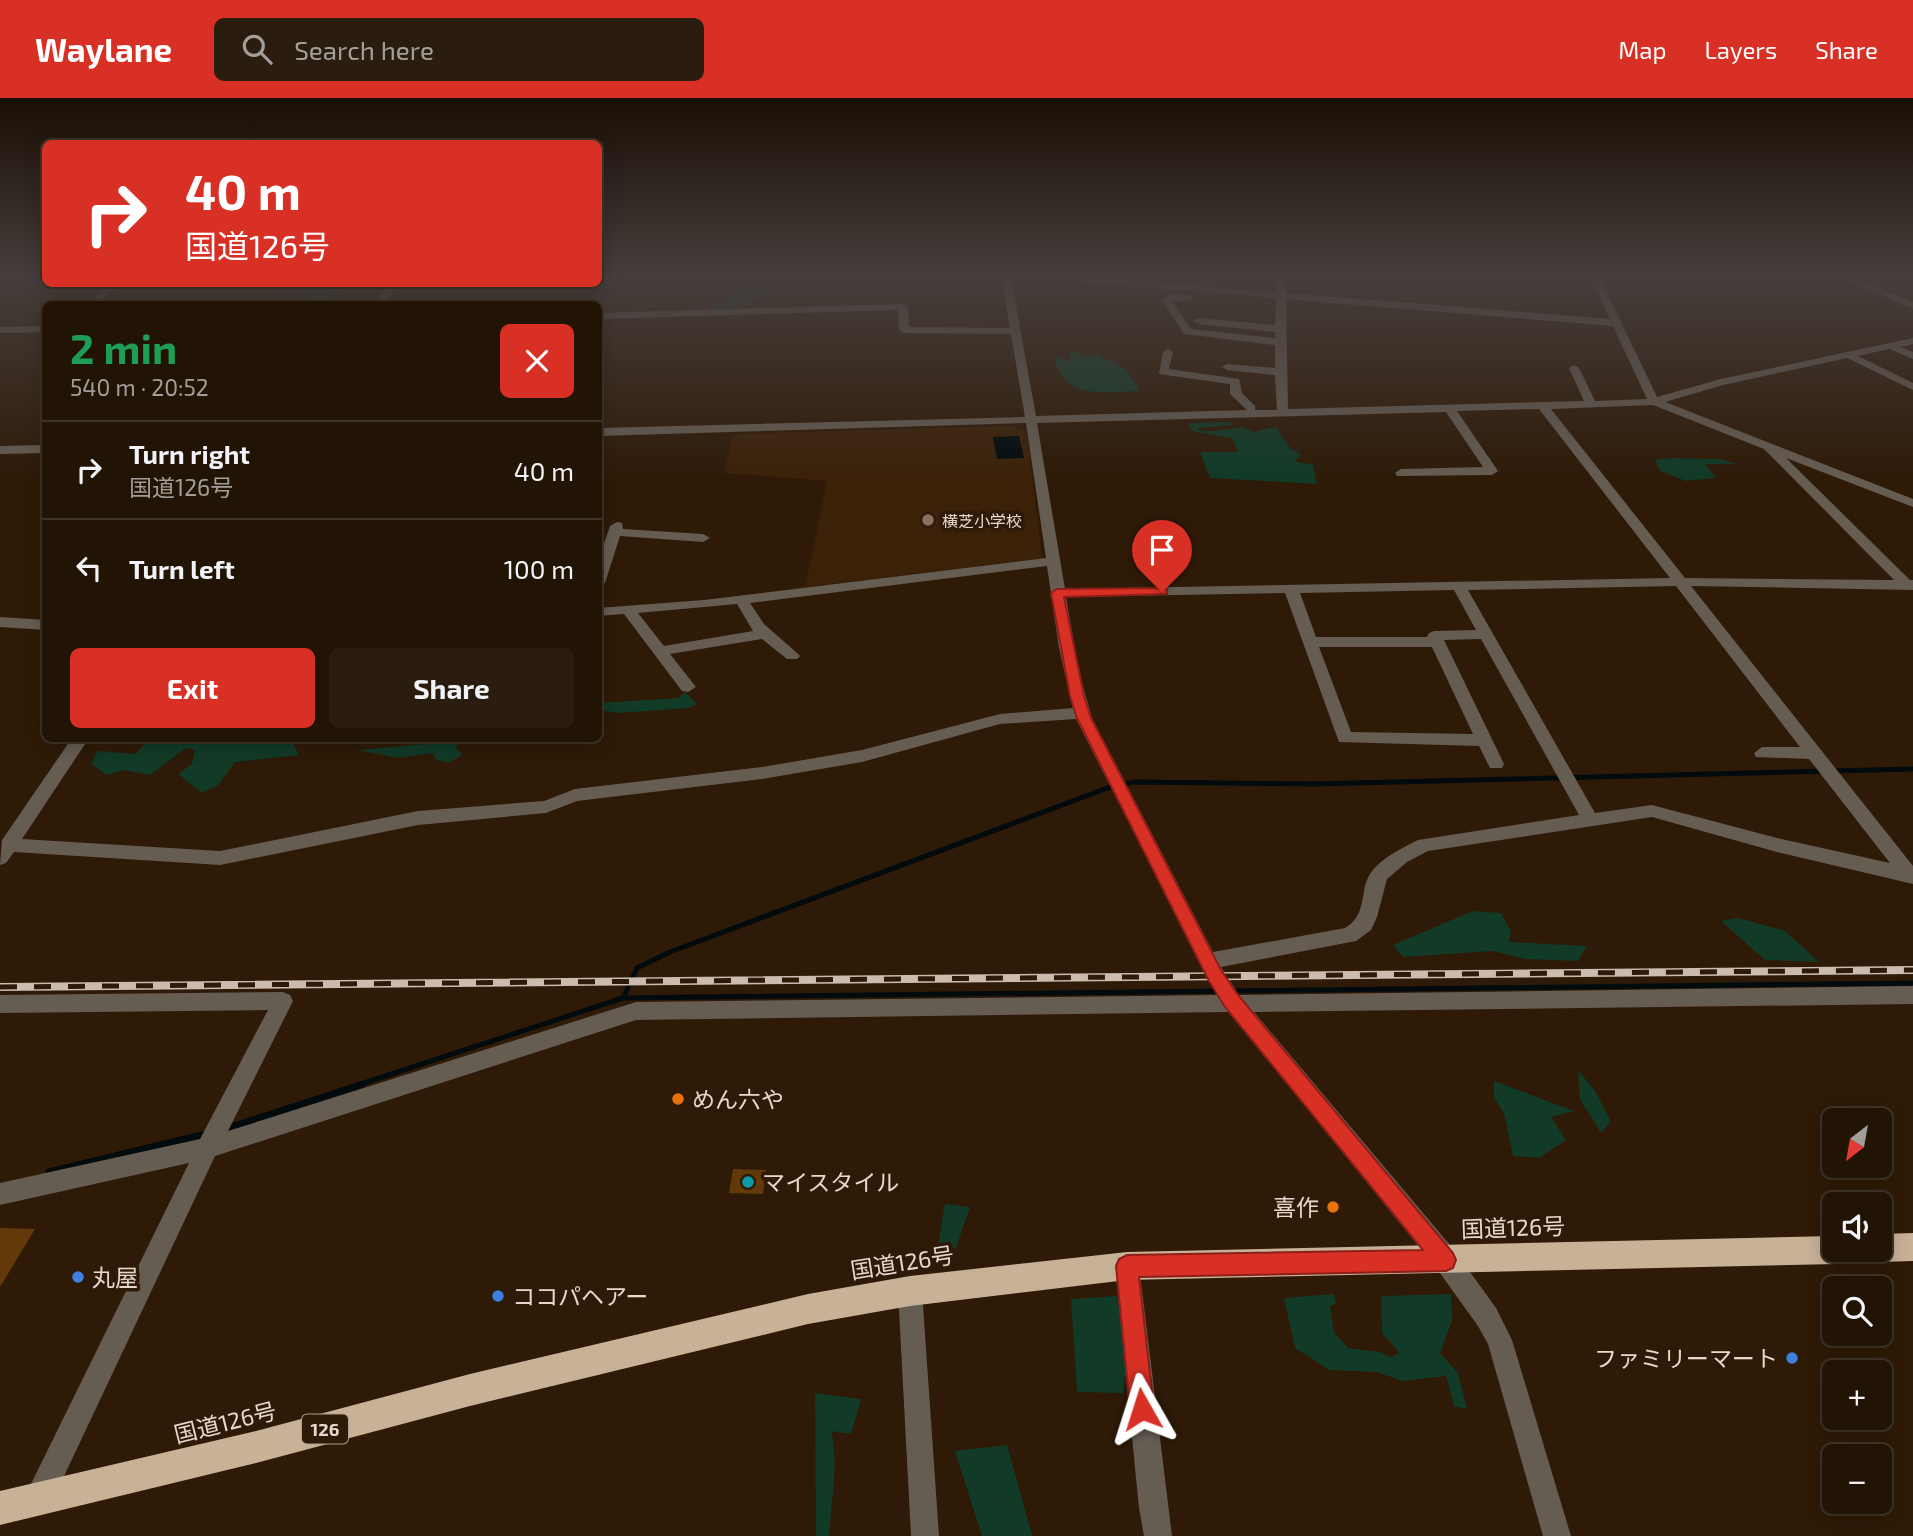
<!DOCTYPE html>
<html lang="en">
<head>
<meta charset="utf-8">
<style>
	:root { --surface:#221405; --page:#2a1d0f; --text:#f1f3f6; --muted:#a29e9a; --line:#3f3327; --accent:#d93025 }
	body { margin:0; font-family:"Exo 2","Noto Sans JP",sans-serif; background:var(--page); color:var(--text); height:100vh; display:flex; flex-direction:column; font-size:26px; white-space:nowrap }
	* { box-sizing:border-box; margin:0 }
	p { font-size:23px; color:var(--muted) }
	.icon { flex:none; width:38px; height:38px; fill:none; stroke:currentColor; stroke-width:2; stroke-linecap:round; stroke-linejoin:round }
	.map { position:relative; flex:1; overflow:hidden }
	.details { position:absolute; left:42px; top:203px; width:560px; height:441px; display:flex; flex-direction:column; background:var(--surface); border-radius:10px; box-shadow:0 4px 18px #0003,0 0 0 2px var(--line) }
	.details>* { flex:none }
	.top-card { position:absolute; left:42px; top:42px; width:560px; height:147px; border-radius:10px; box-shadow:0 4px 18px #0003,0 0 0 2px var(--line); background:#d93025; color:#fff; overflow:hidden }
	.needle { width:46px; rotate:211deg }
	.controls { position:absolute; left:1822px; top:1010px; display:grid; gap:14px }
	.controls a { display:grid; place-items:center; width:70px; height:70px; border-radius:10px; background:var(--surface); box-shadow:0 4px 18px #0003,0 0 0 2px var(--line); font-size:35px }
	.pin { position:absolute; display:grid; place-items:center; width:60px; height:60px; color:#fff; margin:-72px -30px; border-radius:50% 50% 50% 0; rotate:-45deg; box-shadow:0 0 7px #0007 }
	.pin .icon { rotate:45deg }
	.me { position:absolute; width:77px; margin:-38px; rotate:354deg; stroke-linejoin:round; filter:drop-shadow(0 0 5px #0008) }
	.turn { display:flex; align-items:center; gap:24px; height:147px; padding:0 28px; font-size:32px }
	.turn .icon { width:91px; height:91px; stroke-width:2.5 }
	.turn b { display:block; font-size:49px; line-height:60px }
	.round { display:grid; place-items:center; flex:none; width:74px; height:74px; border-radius:10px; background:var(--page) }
	.overview { display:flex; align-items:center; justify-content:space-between; height:119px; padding:0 28px }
	h1 { font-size:42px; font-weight:700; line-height:52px; color:#1e9e55 }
	.action { display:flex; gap:14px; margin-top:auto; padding:14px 28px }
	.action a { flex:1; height:80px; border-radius:10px; background:var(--accent); color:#fff; font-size:28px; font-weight:700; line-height:80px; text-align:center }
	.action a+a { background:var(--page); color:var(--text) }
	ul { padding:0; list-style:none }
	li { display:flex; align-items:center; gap:21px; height:98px; padding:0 28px; border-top:2px solid var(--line) }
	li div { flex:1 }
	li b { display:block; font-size:26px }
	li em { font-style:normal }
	header { display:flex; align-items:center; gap:42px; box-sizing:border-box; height:98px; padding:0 35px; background:var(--accent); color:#fff }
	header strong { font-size:33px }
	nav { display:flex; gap:38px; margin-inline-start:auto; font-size:24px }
	.search { width:490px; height:63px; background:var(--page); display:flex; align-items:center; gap:18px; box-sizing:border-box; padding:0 24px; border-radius:10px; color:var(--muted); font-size:26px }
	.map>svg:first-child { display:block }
	.built { fill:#3b2108 }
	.green { fill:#113a27 }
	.water { fill:#010b0e }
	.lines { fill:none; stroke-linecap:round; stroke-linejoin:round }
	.stream-far1 { stroke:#010b0e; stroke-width:5 }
	.stream { stroke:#010b0e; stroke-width:7 }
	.building { fill:#63390a }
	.minor { fill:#655c52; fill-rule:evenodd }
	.highway { fill:#c7b197; fill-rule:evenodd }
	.rail-casing { stroke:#cbbcaf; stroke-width:8 }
	.rail { stroke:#2e1a07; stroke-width:5; stroke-dasharray:17; stroke-linecap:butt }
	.route { fill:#d93025; stroke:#8d1f18; stroke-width:2 }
	.education-dot { fill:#8d6e63; stroke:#2e1a07; stroke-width:2.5 }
	.food-dot { fill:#e8710a; stroke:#2e1a07; stroke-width:2.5 }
	.culture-dot { fill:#0f9aa8; stroke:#2e1a07; stroke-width:2.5 }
	.shop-dot { fill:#3f7fe0; stroke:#2e1a07; stroke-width:2.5 }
	.labels { text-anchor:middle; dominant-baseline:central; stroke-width:7; stroke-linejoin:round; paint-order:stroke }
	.far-poi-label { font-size:16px; fill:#e6d8cc; stroke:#2e1a07; text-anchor:start }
	.shield { fill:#2e1a07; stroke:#af9f91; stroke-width:2 }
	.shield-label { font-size:18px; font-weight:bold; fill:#e6d8cc }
	.near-poi-label { font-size:23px; fill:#e6d8cc; stroke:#2e1a07; text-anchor:start }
	.near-street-label { font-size:23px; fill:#e6d8cc; stroke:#2e1a07 }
</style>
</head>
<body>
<header>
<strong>Waylane</strong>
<div class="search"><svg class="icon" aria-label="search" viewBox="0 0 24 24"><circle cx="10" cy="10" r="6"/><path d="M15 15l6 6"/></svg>Search here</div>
<nav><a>Map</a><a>Layers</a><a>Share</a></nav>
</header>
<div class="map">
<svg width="1913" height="1438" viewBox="0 0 1913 1438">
	<rect width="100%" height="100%" fill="#2e1a07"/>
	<!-- built -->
	<path class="built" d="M1009,328L1023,332L1028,341L1042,460L805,489L827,383L725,375L732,336Z"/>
	<!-- green -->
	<path class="green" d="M289,186L338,187L339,192L332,194L329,199L334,203L326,206H288L295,200H306L310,196L290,194Z
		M734,188L740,189V194H748L750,190H772L764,201L712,212L711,206L726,204V196Z
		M1072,253L1086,259L1096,256L1125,270L1140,293C1105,294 1061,303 1054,257L1069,264V257Z
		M1231,324L1232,327L1197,330L1201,333H1215L1242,329L1253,334L1276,329L1290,350L1301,357L1294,363L1313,367L1317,386L1210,380L1200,354H1238L1232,340L1193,333L1189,330L1190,325Z
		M1670,360L1719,361L1737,366H1705L1716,380L1686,383L1660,373L1655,362Z
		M685,594L697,606L688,610L619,615L599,612V605L678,600Z
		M151,640L291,642L299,657L235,664L218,687L202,695L178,676L192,666L195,652L186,650L150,677L125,672L106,677L91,665L98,653L135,656Z
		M452,640L461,641L456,649L462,657L449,665L437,662L432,655L398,660L358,652L448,644Z
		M1473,813L1501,815L1511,834L1509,844L1587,848L1578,863L1525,861L1493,853L1403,859L1393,847Z
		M1738,820L1785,833L1819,864L1765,862L1721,823Z
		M1578,972L1595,993L1611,1023L1601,1035L1580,1001Z
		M1494,983L1574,1013L1551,1019L1566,1042L1539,1060L1513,1058L1504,1015L1494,1000Z
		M945,1106L970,1109L956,1150L938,1147Z
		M1334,1196L1336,1206L1330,1208L1334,1234L1348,1250L1380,1254L1391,1260L1399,1254L1382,1235L1381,1198L1451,1196L1452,1223L1440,1255L1458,1275L1467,1311L1454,1308L1446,1278L1402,1283L1377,1274L1329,1272L1295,1250L1284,1200Z
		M1117,1198L1127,1265L1123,1295L1077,1294L1071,1201Z
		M815,1295L861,1301L851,1336L831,1333C839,1361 831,1407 829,1438H816Z
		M1007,1347L1032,1437V1438H982L955,1353Z"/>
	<!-- water -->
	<path class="water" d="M1019,338L1024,360L997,361L993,339Z"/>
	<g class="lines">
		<!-- stream-far1 -->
		<path class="stream-far1" d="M1230,893L1913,885
			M623,900L637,870L670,854L1110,689L1134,684L1312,686L1913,671
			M358,987L623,900L1220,893"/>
		<!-- stream -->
		<path class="stream" d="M222,1032L363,986
			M49,1074L206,1036"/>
	</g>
	<!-- building -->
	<path class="building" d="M733,1071L766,1072L763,1096L729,1095Z
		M0,1130L35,1131L0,1189Z"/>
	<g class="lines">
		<!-- minor -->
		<path class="minor" d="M1001,180H1011L1036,318L1247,312L1230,296V286L1159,276L1163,254L1168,251L1173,254L1169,271L1239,281L1242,295L1255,308V312H1277L1275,277L1227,272L1222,269L1227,266L1275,270V247L1184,236L1162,202L1172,195L1191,198L1193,200L1188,203H1172L1191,231L1275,240V234L1198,226L1193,223L1198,220L1275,227L1276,200L1073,183L1068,180H1105L1276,194V180H1286V195L1610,221L1590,180H1600L1657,299L1721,281L1913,240V246L1901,249L1913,254V261L1889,251L1858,258L1913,285V292L1847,260L1723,287L1665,304L1913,401V409L1786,360L1910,482H1913V492L1691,488L1913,768V786L1777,754L1652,719L1428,753L1407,764L1387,781L1377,819L1371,832L1356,843L1221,869L1239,897L1913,888V906L1254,914L1455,1153L1496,1210L1512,1242L1571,1438H1543L1488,1246L1478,1228L1437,1171L1229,914L636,922L215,1058L49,1410L39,1414L29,1410L25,1400L29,1390L189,1065L0,1107V1085L200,1041L268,912L0,915V897L283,894L290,897L293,903L228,1033L636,904L1217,897L1076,621L1000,626L862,664L762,681L577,703L546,715L418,727L220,767L14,754L6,765L0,767L2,742L72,640H89L22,741L220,753L418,713L544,703L575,691L762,669L862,652L1000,616L1073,610L1059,550L1047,468L750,505L764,526L797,555L800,558L797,561H787L762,541L670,556L696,589L688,594L682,593L624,516L598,518V510L704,502L1046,460L1026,325L598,338V330L1025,319L1011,236L904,235L899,232L898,212L598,221V215L903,206L908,209L909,229L1010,230ZM1286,201L1613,228L1647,301L1595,303L1579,270L1574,267L1569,270L1584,303L1288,311ZM1653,307L1764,351L1894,482L1685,480L1551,311ZM1539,311L1670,480L1065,491L1037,325L1446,314L1483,369L1401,371L1395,375L1397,378L1492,377L1498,373L1457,313ZM1676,488L1800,649H1762L1754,655L1756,659L1809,661L1890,765L1777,740L1652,707L1595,715L1468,492ZM1454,492L1476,532L1434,533L1429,535L1427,539H1316L1300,495ZM1285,495L1339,644L1479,648L1490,670H1502L1504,666L1444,542L1481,541L1579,717L1418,742C1402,750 1383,759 1372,773C1358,791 1369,816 1345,830L1213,854L1092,620L1079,574L1066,499ZM737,506L753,533L664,548L638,515ZM1319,549H1432L1473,636L1351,634Z
			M1842,180H1855L1913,204V211Z
			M111,186H149L144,189L117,190L97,206H87Z
			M388,186H398L383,206H373Z
			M46,228V234L0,235V229Z
			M46,347V355L0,356V348Z
			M617,424L622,425L623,431L703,436L710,440L703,444L620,438L605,485L598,489V463L610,428Z
			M0,519L46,522V532L0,529Z
			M1127,1156L1136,1159L1139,1168L1172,1438H1144L1139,1410L1115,1168L1118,1159Z
			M910,1181L919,1184L922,1193L939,1438H911L898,1193L901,1184Z"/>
		<!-- highway -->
		<path class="highway" d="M1913,1135V1163L1880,1164L1870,1160L1866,1152H1880V1136Z
			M1834,1138V1152H1851L1847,1162L1837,1166L1127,1182L910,1208L808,1226L470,1308L256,1365L0,1427V1393L256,1333L470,1276L808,1196L910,1178L1127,1154Z"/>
		<!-- rail casing -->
		<g class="rail-casing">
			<path id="rail" d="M0,889L1913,872"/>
		</g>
		<!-- rail -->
		<use href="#rail" class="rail"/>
	</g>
	<!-- sky -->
	<linearGradient id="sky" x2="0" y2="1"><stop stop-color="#190e04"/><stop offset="0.47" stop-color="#463e3c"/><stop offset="1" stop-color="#463e3c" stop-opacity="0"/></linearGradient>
	<rect width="1913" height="381" fill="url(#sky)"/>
	<!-- route -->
	<path class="route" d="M1162,490L1167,491V496L1064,499L1084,598L1091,620L1221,872L1238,897L1453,1155L1456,1162L1453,1170L1446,1173L1139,1179L1154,1311L1150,1319L1142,1323L1133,1319L1130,1311L1116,1168L1119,1161L1127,1157L1423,1152L1225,909L1209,883L1077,620L1070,598L1051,495L1057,491Z"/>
	<!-- markers -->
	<circle class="education-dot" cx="928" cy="422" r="7"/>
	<g class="food-dot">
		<circle cx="678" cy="1001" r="7"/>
		<circle cx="1333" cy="1109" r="7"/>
	</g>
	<circle class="culture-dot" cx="748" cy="1084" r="7"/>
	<g class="shop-dot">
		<circle cx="78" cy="1179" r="7"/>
		<circle cx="498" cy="1198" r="7"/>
		<circle cx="1792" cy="1260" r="7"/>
	</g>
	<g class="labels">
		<!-- far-poi labels -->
		<g class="far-poi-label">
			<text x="942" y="422">横芝小学校</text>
		</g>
		<!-- shield labels -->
		<rect class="shield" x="302" y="1316.5" width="46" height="29" rx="5"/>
		<g class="shield-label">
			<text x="325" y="1331">126</text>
		</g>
		<!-- near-poi labels -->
		<g class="near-poi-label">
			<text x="692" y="1001">めん六や</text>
			<text x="762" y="1084">マイスタイル</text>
			<text x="1319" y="1109" text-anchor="end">喜作</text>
			<text x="92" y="1179">丸屋</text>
			<text x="512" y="1198">ココパヘアー</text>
			<text x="1778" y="1260" text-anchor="end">ファミリーマート</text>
		</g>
		<!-- near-street labels -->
		<g class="near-street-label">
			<text transform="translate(1513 1129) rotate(-2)">国道126号</text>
			<text transform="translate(902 1164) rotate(-9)">国道126号</text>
			<text transform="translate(225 1324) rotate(-14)">国道126号</text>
		</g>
	</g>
</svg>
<div class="controls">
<a><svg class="needle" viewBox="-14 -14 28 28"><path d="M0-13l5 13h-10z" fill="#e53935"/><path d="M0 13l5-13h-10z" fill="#a29e9a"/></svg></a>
<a><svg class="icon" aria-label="sound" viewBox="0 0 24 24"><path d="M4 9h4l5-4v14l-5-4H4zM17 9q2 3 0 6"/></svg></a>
<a><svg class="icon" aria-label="search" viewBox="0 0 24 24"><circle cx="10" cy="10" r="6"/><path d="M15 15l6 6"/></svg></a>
<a>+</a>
<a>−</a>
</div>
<div class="pin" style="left:1162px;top:494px;background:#d93025"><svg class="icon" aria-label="arrive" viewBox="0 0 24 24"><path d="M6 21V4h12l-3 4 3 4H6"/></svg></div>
<svg class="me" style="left:1142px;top:1311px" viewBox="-20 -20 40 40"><path d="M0-17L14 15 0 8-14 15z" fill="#d93025" stroke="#fff" stroke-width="4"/></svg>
<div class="top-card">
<div class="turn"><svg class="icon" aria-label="right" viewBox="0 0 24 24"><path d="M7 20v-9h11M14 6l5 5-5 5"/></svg><div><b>40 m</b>国道126号</div></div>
</div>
<section class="details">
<div class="overview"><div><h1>2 min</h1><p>540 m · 20:52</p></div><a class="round" style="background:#d93025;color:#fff"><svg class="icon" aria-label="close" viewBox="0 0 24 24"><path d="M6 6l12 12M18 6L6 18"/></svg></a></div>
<ul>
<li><svg class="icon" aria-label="right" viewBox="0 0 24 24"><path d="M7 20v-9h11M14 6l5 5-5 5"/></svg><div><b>Turn right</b><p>国道126号</p></div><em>40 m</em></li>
<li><svg class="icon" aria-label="left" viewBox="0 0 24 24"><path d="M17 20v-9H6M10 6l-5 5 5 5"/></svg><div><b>Turn left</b></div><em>100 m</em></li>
</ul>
<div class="action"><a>Exit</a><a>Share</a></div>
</section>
</div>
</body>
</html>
